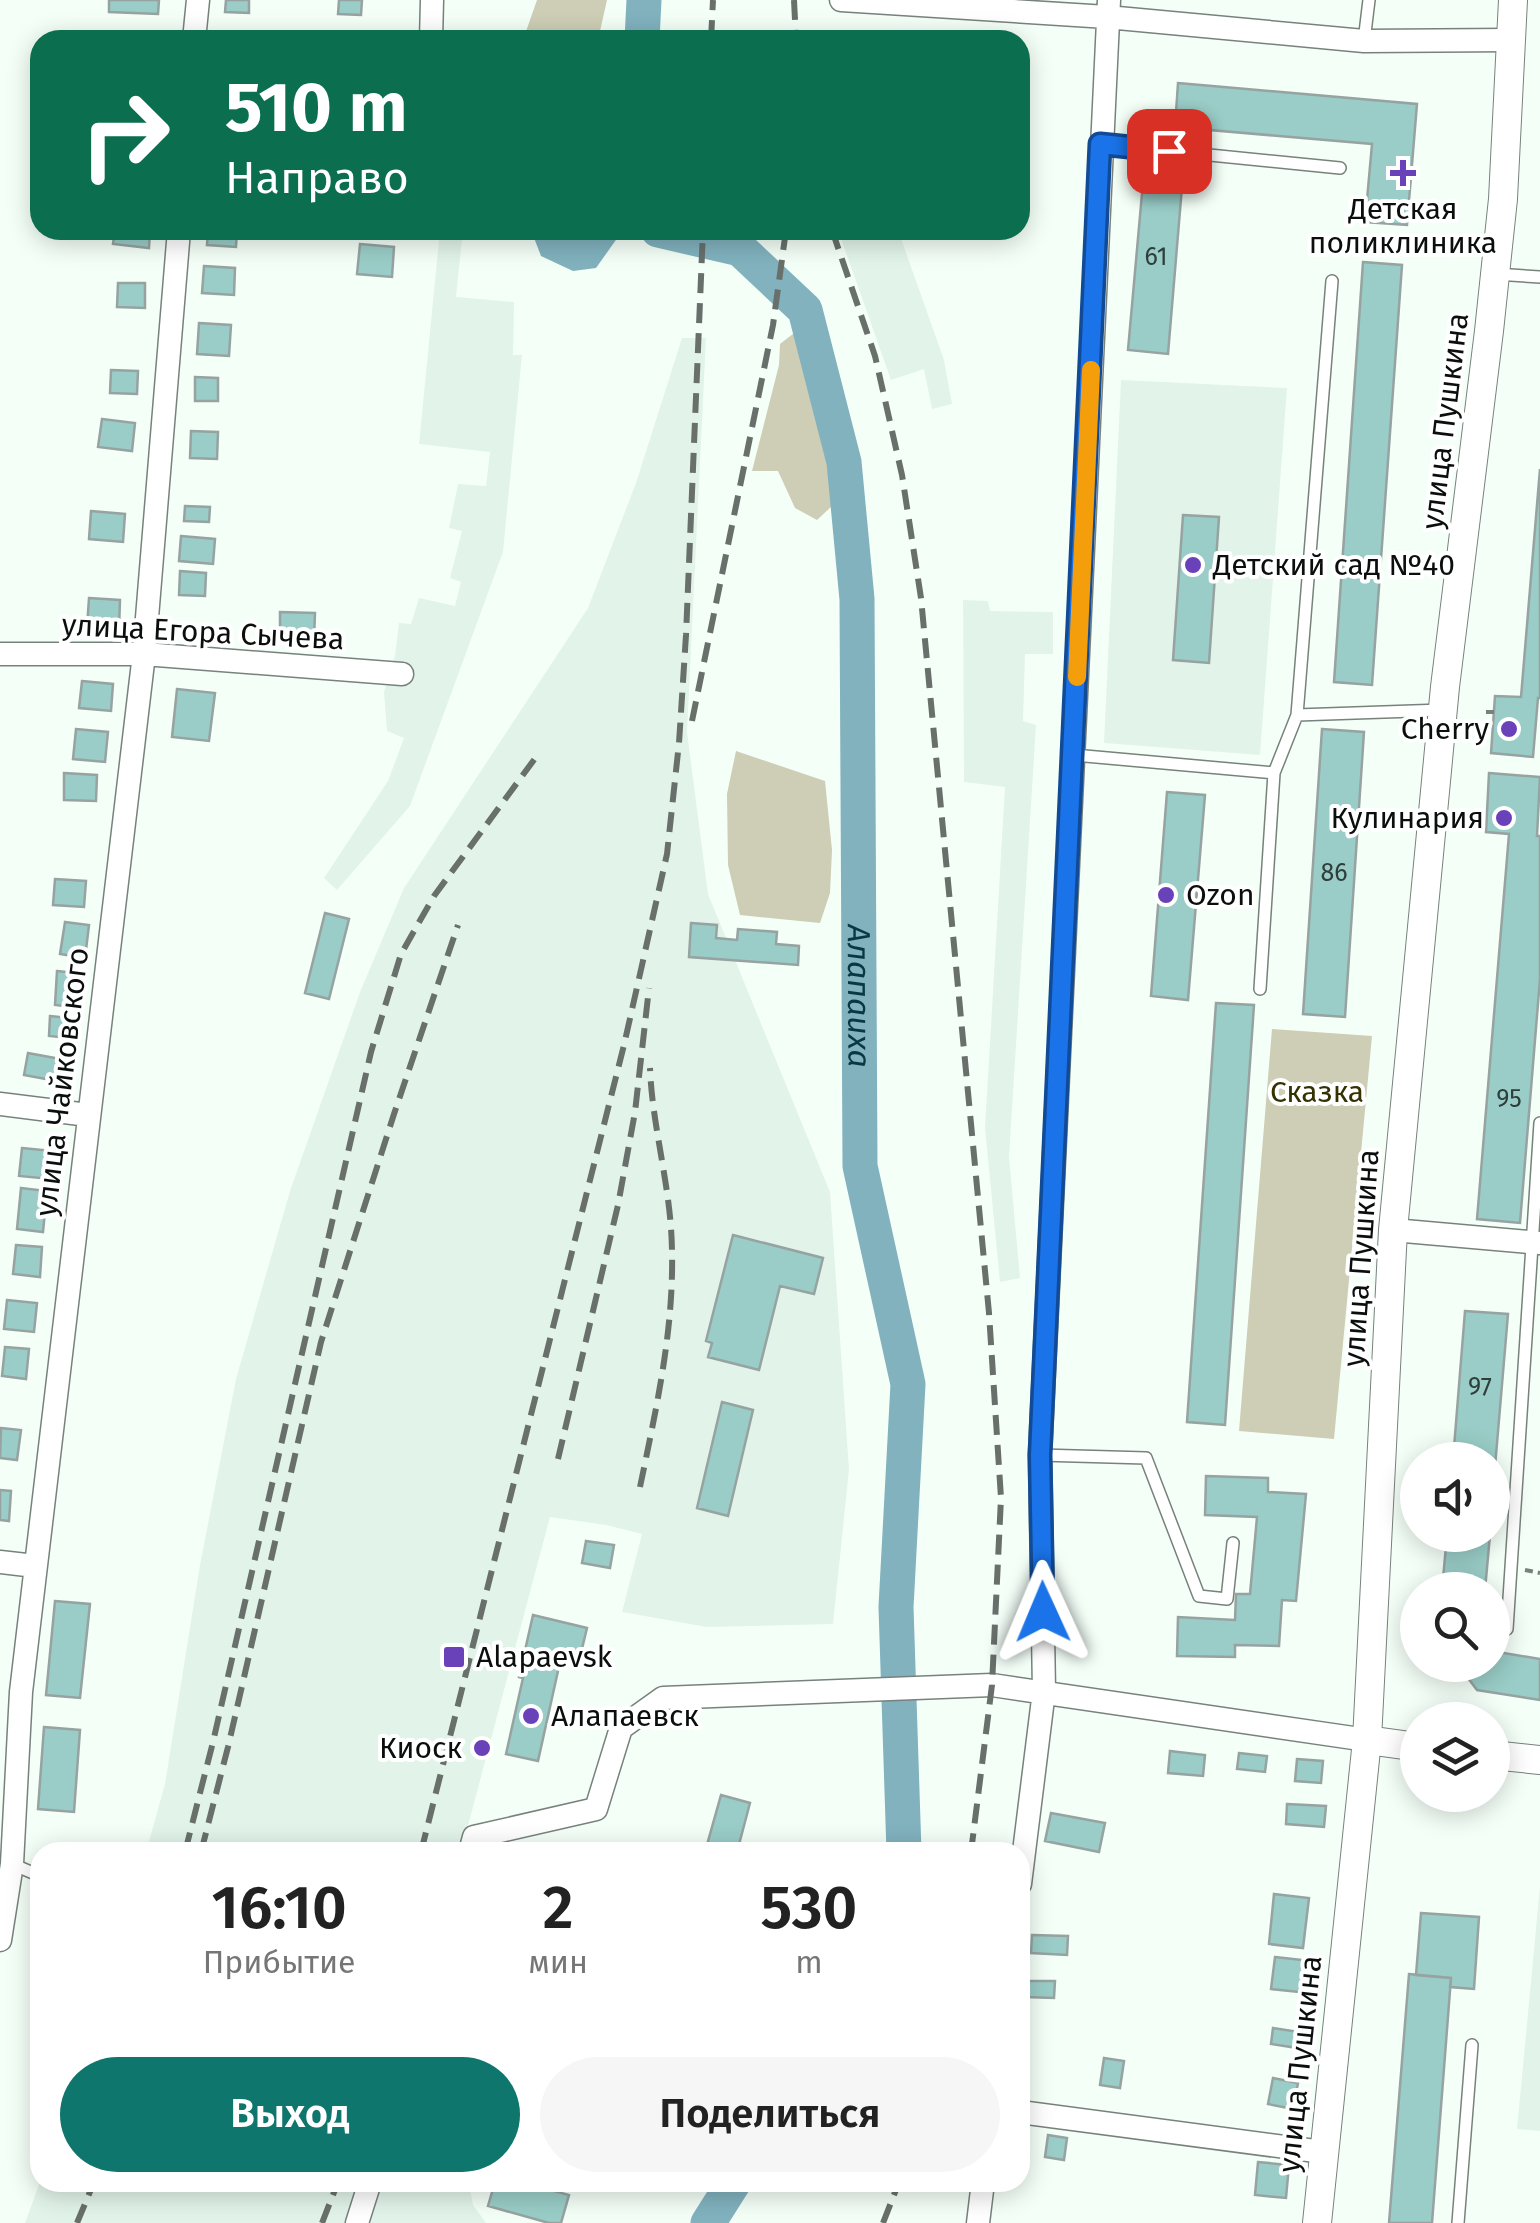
<!DOCTYPE html>
<html lang="ru">
<head>
<meta charset="utf-8">
<style>
	:root { --surface:#fff; --page:#f6f6f6; --text:#222; --muted:#767676; --accent:#0f766e }
	body { margin:0; font-family:"Fira Sans",sans-serif; background:var(--page); color:var(--text); height:100vh; display:flex; flex-direction:column; font-size:38px; white-space:nowrap }
	* { box-sizing:border-box; margin:0 }
	p { font-size:32px; color:var(--muted) }
	.icon { flex:none; width:55px; height:55px; fill:none; stroke:currentColor; stroke-width:2; stroke-linecap:round; stroke-linejoin:round }
	.map { position:relative; flex:1; overflow:hidden }
	.panel { position:absolute; left:30px; top:1842px; width:1000px; height:350px; display:flex; flex-direction:column; background:var(--surface); border-radius:30px; box-shadow:0 5px 25px #0003 }
	.panel>* { flex:none }
	.top-card { position:absolute; left:30px; top:30px; width:1000px; height:210px; border-radius:30px; box-shadow:0 5px 25px #0003; background:#0b6e4f; color:#fff; overflow:hidden }
	.controls { position:absolute; left:1400px; top:1442px; display:grid; gap:20px }
	.controls a { display:grid; place-items:center; width:110px; height:110px; border-radius:50%; background:var(--surface); box-shadow:0 5px 25px #0003; font-size:50px }
	.pin { position:absolute; display:grid; place-items:center; width:85px; height:85px; color:#fff; margin:-42px; border-radius:20px; box-shadow:0 5px 15px #0006 }
	.me { position:absolute; width:110px; margin:-55px; rotate:359deg; stroke-linejoin:round; filter:drop-shadow(0 0 8px #0008) }
	.turn { display:flex; align-items:center; gap:35px; height:210px; padding:0 30px; font-size:45px }
	.turn .icon { width:130px; height:130px; stroke-width:2.5 }
	.turn b { display:block; font-size:70px; line-height:85px }
	.eta { display:flex; justify-content:space-evenly; align-items:center; height:170px; text-align:center }
	.eta b { font-size:60px; font-weight:600; line-height:70px }
	.button { display:flex; gap:20px; margin-top:auto; padding:20px 30px }
	.button a { flex:1; height:115px; border-radius:60px; background:var(--accent); color:#fff; font-size:40px; font-weight:600; line-height:115px; text-align:center }
	.button a+a { background:var(--page); color:var(--text) }
	.map>svg:first-child { display:block }
	.built { fill:#e2f4e9 }
	.green { fill:#cecdb5 }
	.water { fill:#81b2be }
	.lines { fill:none; stroke-linecap:round; stroke-linejoin:round }
	.river { stroke:#81b2be; stroke-width:35 }
	.building { fill:#9acdc7; stroke:#96a3a1; stroke-width:2.5 }
	.service-casing { stroke:#78827c; stroke-width:14 }
	.minor-casing { stroke:#78827c; stroke-width:25 }
	.tertiary-casing { stroke:#78827c; stroke-width:30 }
	.path { stroke:#79817c; stroke-width:4; stroke-dasharray:8 5; stroke-linecap:butt }
	.service { stroke:#fff; stroke-width:11 }
	.minor { stroke:#fff; stroke-width:22 }
	.tertiary { stroke:#fff; stroke-width:28 }
	.rail { stroke:#69706c; stroke-width:6; stroke-dasharray:20 10; stroke-linecap:butt }
	.route-casing { stroke:#114b97; stroke-width:25 }
	.route { stroke:#1a73e8; stroke-width:18 }
	.slow { stroke:#f59e0b; stroke-width:18 }
	.poi-dot { fill:#6942ba; stroke:#fff; stroke-width:4 }
	.labels { text-anchor:middle; dominant-baseline:central; stroke-width:8; stroke-linejoin:round; paint-order:stroke }
	.number-label { font-size:25px; fill:#2e3e3b }
	.poi-label { font-size:30px; fill:#0a0e0c; stroke:#fff; text-anchor:start }
	.street-label { font-size:30px; fill:#0a0e0c; stroke:#fff }
	.park-label { font-size:30px; fill:#343200; stroke:#fff }
	.water-label { font-size:32px; font-style:italic; fill:#083942; stroke:#fff }
</style>
</head>
<body>
<div class="map">
<svg width="1540" height="2223" viewBox="0 0 1540 2223">
	<rect width="100%" height="100%" fill="#f4fff8"/>
	<!-- built -->
	<path class="built" d="M440,230H463L456,297L514,302L513,355H522L503,552L410,806L337,890L324,878L388,781L404,738L387,731L384,692L395,656L399,623L411,624L419,598L455,606L461,582L450,578L462,531L449,528L458,484L486,486L490,452L419,444Z
		M838,230H898L944,360L952,404L932,409L924,369L891,380Z
		M682,338H706L687,732L708,894L830,1192L849,1470L833,1624L707,1627L622,1612L642,1534L606,1525L550,1517L461,1852H146L165,1784L200,1565L236,1379L290,1191L360,992L404,888L588,608L636,483Z
		M1121,380L1287,388L1260,755L1104,743Z
		M963,600L988,601L990,611L1053,612V654H1025L1023,721L1036,725L1009,1157L1020,1278L1000,1282L985,1128L1005,787L964,782Z
		M1540,1886V2131L1517,2129Z
		M40,2182L469,2183L473,2205L486,2223H25Z"/>
	<!-- green -->
	<path class="green" d="M537,0H607L598,40H523Z
		M798,330L810,377L824,417L833,505L817,520L795,508L778,471H752L779,365L780,344Z
		M736,751L825,781L832,850L830,893L820,923L740,915L728,865L727,794Z
		M1272,1029L1372,1036L1334,1439L1239,1431Z"/>
	<!-- water -->
	<path class="water" d="M531,230H623L596,268L573,271L541,256Z"/>
	<g class="lines">
		<!-- river -->
		<g class="river">
			<path d="M642,40L644,0"/>
			<path id="s1" d="M658,230L740,249L805,310L844,462L857,599L860,1166L908,1384L896,1607L904,1852"/>
			<path d="M708,2223L734,2182"/>
		</g>
	</g>
	<!-- building -->
	<path class="building" d="M109,0H159L158,14L109,12Z
		M226,0H249V13L225,12Z
		M339,0H362L361,15L338,14Z
		M1178,83L1417,104L1407,225L1365,222L1372,144L1175,127Z
		M1145,160L1184,163L1168,354L1128,350Z
		M115,230H150L149,248L113,244Z
		M208,230H237L236,247L207,245Z
		M360,244L394,247L392,277L357,274Z
		M1363,262L1402,265L1372,685L1334,682Z
		M204,266L235,268L234,295L202,293Z
		M118,283H145V308L117,307Z
		M199,323L231,325L229,356L197,354Z
		M111,370L138,371L137,394L110,393Z
		M195,377L218,378V401H195Z
		M102,419L135,423L132,451L98,447Z
		M191,431L218,432L217,459L190,458Z
		M1540,469V698H1538L1533,757L1491,753L1495,696L1521,697Z
		M185,506L210,507L209,522L184,521Z
		M91,511L125,514L123,542L89,539Z
		M1183,515L1219,517L1209,663L1173,660Z
		M181,536L215,539L213,564L179,561Z
		M180,571L206,573L205,596L179,595Z
		M89,598L120,600L119,629L87,627Z
		M280,612L315,613L314,639H280Z
		M82,681L113,684L111,711L79,708Z
		M177,689L215,693L209,741L172,737Z
		M76,729L108,732L105,762L73,759Z
		M1322,729L1364,732L1345,1017L1303,1014Z
		M64,773L97,775L96,801L64,800Z
		M1489,773L1540,777L1537,836H1540V979L1520,1223L1477,1219L1509,834L1486,832Z
		M1167,792L1205,795L1188,1000L1151,996Z
		M55,879L86,881L84,907L53,905Z
		M325,913L349,919L329,999L305,993Z
		M65,922L89,925L85,958L60,954Z
		M691,923L717,925L716,938L737,940L738,929L777,932L776,944L799,946L798,965L689,957Z
		M57,971L77,973L74,1007L55,1005Z
		M1216,1003L1254,1005L1225,1425L1187,1422Z
		M50,1016L70,1018L68,1038L49,1036Z
		M28,1053L66,1060L62,1082L24,1075Z
		M22,1148L53,1151L50,1179L19,1176Z
		M21,1188L47,1191L43,1232L17,1229Z
		M733,1235L823,1258L814,1294L780,1286L759,1370L708,1357L712,1343L706,1341Z
		M16,1245L42,1247L40,1277L13,1274Z
		M7,1300L37,1303L34,1332L4,1329Z
		M1465,1311L1508,1314L1492,1502V1460H1453Z
		M5,1347L29,1349L26,1379L2,1376Z
		M722,1402L753,1410L728,1516L697,1508Z
		M1,1428L21,1430L17,1460L0,1458Z
		M1206,1476L1268,1478V1492L1306,1494L1296,1601L1282,1600L1279,1646L1235,1645V1657L1177,1656L1178,1617L1235,1620L1236,1594H1250L1257,1517L1205,1515Z
		M0,1490L11,1491L9,1521L0,1520Z
		M1447,1535H1490L1485,1590H1442Z
		M586,1541L614,1545L610,1568L582,1563Z
		M55,1601L90,1604L80,1698L46,1695Z
		M533,1615L587,1628L580,1657L562,1653L538,1761L506,1754L523,1678L519,1677Z
		M1492,1651L1540,1659V1700L1477,1690L1465,1674V1665H1492Z
		M44,1727L80,1730L74,1812L38,1809Z
		M1170,1751L1205,1755L1203,1776L1168,1773Z
		M1239,1753L1267,1756L1265,1772L1237,1769Z
		M1297,1759L1323,1761L1321,1783L1295,1781Z
		M721,1795L750,1803L737,1852H705Z
		M1287,1804L1326,1806L1324,1827L1286,1824Z
		M1051,1813L1105,1823L1099,1852L1045,1841Z
		M1274,1894L1309,1898L1303,1948L1269,1944Z
		M1421,1913L1479,1917L1474,1989L1450,1987L1451,1978L1416,1975Z
		M1032,1935L1068,1936L1067,1955L1031,1953Z
		M1275,1957L1312,1961L1308,1993L1271,1989Z
		M1409,1974L1451,1978L1432,2223H1389Z
		M1025,1981H1055L1054,1998L1025,1997Z
		M1273,2028L1299,2032L1297,2048L1271,2044Z
		M1104,2058L1124,2061L1120,2088L1100,2085Z
		M1273,2078L1298,2083L1293,2109L1268,2104Z
		M1048,2135L1067,2138L1064,2160L1045,2157Z
		M1258,2162L1289,2165L1286,2198L1255,2195Z
		M495,2182H522L569,2195L561,2223H549L488,2206Z"/>
	<g class="lines">
		<!-- service casing -->
		<g class="service-casing">
			<path id="service" d="M1364,41L1369,0
				M1100,144L1340,168
				M1495,274L1540,277
				M1297,715L1332,281
				M1074,755L1274,773L1297,715L1442,710
				M1260,989L1274,773
				M1040,1455L1146,1458L1199,1596L1227,1599L1233,1543
				M1507,1629L1540,1123
				M12,1864L40,1876
				M1458,2223L1472,2045"/>
		</g>
		<!-- minor casing -->
		<g class="minor-casing">
			<path id="minor" d="M841,0L1107,17L1364,41L1511,40
				M194,40L198,0
				M431,40L432,0
				M0,654H144L402,674
				M0,1104L88,1115
				M1393,1230L1540,1243
				M0,1562L35,1566
				M470,1852L474,1837L596,1809L621,1728L663,1698L992,1685L1367,1740
				M1020,1884L1044,1691L1040,1455L1109,0
				M0,1940L12,1864L21,1692L144,654L179,230
				M1020,2112L1323,2152
				M357,2223L370,2182
				M978,2223L983,2182"/>
		</g>
		<!-- tertiary casing -->
		<g class="tertiary-casing">
			<path id="tertiary" d="M1367,1740L1418,1747
				M1492,1755L1540,1760
				M1317,2223L1367,1740L1393,1230L1445,687L1489,331L1503,199L1513,0"/>
		</g>
		<!-- path -->
		<path class="path" d="M1486,712H1494
			M1525,1570L1540,1573"/>
		<!-- service -->
		<use href="#service" class="service"/>
		<!-- minor -->
		<use href="#minor" class="minor"/>
		<!-- tertiary -->
		<use href="#tertiary" class="tertiary"/>
		<!-- rail -->
		<path class="rail" d="M794,0L796,40
			M711,40L713,0
			M832,230L875,356L902,475L921,598L989,1313L1001,1498L992,1685L971,1852
			M692,721L773,325L786,230
			M558,1459L618,1205L635,1112L649,988
			M640,1487C658,1400 677,1317 671,1228C667,1174 652,1121 650,1068
			M185,1852L213,1742L371,1052L401,954L434,896L539,753
			M201,1852L228,1747L321,1342L394,1114L458,925
			M421,1852L624,1045L667,854L679,743L686,635L703,230
			M77,2223L94,2182
			M322,2223L338,2182
			M883,2223L899,2182"/>
	</g>
	<g class="lines">
		<!-- route casing -->
		<g class="route-casing">
			<path id="route" d="M1043,1612L1040,1455L1100,144L1169,151"/>
		</g>
		<!-- route -->
		<use href="#route" class="route"/>
		<!-- slow -->
		<path class="slow" d="M1077,677L1091,370"/>
	</g>
	<!-- markers -->
	<g class="poi-dot">
		<path d="M1398 158h10v10h10v10h-10v10h-10v-10h-10v-10h10z"/>
		<circle cx="1193" cy="565" r="10"/>
		<circle cx="1509" cy="729" r="10"/>
		<circle cx="1504" cy="818" r="10"/>
		<circle cx="1166" cy="895" r="10"/>
		<rect x="442" y="1645" width="24" height="24" rx="5"/>
		<circle cx="531" cy="1716" r="10"/>
		<circle cx="482" cy="1748" r="10"/>
	</g>
	<g class="labels">
		<!-- number labels -->
		<g class="number-label">
			<text x="1156" y="257">61</text>
			<text x="1334" y="873">86</text>
			<text x="1509" y="1099">95</text>
			<text x="1480" y="1387">97</text>
		</g>
		<!-- poi labels -->
		<g class="poi-label">
			<text x="1403" y="209" text-anchor="middle">Детская<tspan x="1403" dy="34">поликлиника</tspan></text>
			<text x="1213" y="565">Детский сад №40</text>
			<text x="1489" y="729" text-anchor="end">Cherry</text>
			<text x="1484" y="818" text-anchor="end">Кулинария</text>
			<text x="1186" y="895">Ozon</text>
			<text x="476" y="1657">Alapaevsk</text>
			<text x="551" y="1716">Алапаевск</text>
			<text x="462" y="1748" text-anchor="end">Киоск</text>
		</g>
		<!-- street labels -->
		<g class="street-label">
			<text transform="translate(1445 421) rotate(-83)">улица Пушкина</text>
			<text transform="translate(203 632) rotate(3)">улица Егора Сычева</text>
			<text transform="translate(62 1082) rotate(-83)">улица Чайковского</text>
			<text transform="translate(1361 1258) rotate(-86)">улица Пушкина</text>
			<text transform="translate(1300 2064) rotate(-84)">улица Пушкина</text>
		</g>
		<!-- park labels -->
		<g class="park-label">
			<text x="1317" y="1092">Сказка</text>
		</g>
		<!-- water labels -->
		<g class="water-label">
			<text stroke="none"><textPath href="#s1" startOffset="865">Алапаиха</textPath></text>
		</g>
	</g>
</svg>
<div class="controls">
<a><svg class="icon" aria-label="sound" viewBox="0 0 24 24"><path d="M4 9h4l5-4v14l-5-4H4zM17 9q2 3 0 6"/></svg></a>
<a><svg class="icon" aria-label="search" viewBox="0 0 24 24"><circle cx="10" cy="10" r="6"/><path d="M15 15l6 6"/></svg></a>
<a><svg class="icon" aria-label="layers" viewBox="0 0 24 24"><path d="M12 4l9 5-9 5-9-5zM3 14l9 5 9-5"/></svg></a>
</div>
<div class="pin" style="left:1169px;top:151px;background:#d93025"><svg class="icon" aria-label="arrive" viewBox="0 0 24 24"><path d="M6 21V4h12l-3 4 3 4H6"/></svg></div>
<svg class="me" style="left:1043px;top:1612px" viewBox="-20 -20 40 40"><path d="M0-17L14 15 0 8-14 15z" fill="#1a73e8" stroke="#fff" stroke-width="4"/></svg>
<div class="top-card">
<div class="turn"><svg class="icon" aria-label="right" viewBox="0 0 24 24"><path d="M7 20v-9h11M14 6l5 5-5 5"/></svg><div><b>510 m</b>Направо</div></div>
</div>
<section class="panel">
<div class="eta">
<div><b>16:10</b><p>Прибытие</p></div>
<div><b>2</b><p>мин</p></div>
<div><b>530</b><p>m</p></div>
</div>
<div class="button"><a>Выход</a><a>Поделиться</a></div>
</section>
</div>
</body>
</html>
